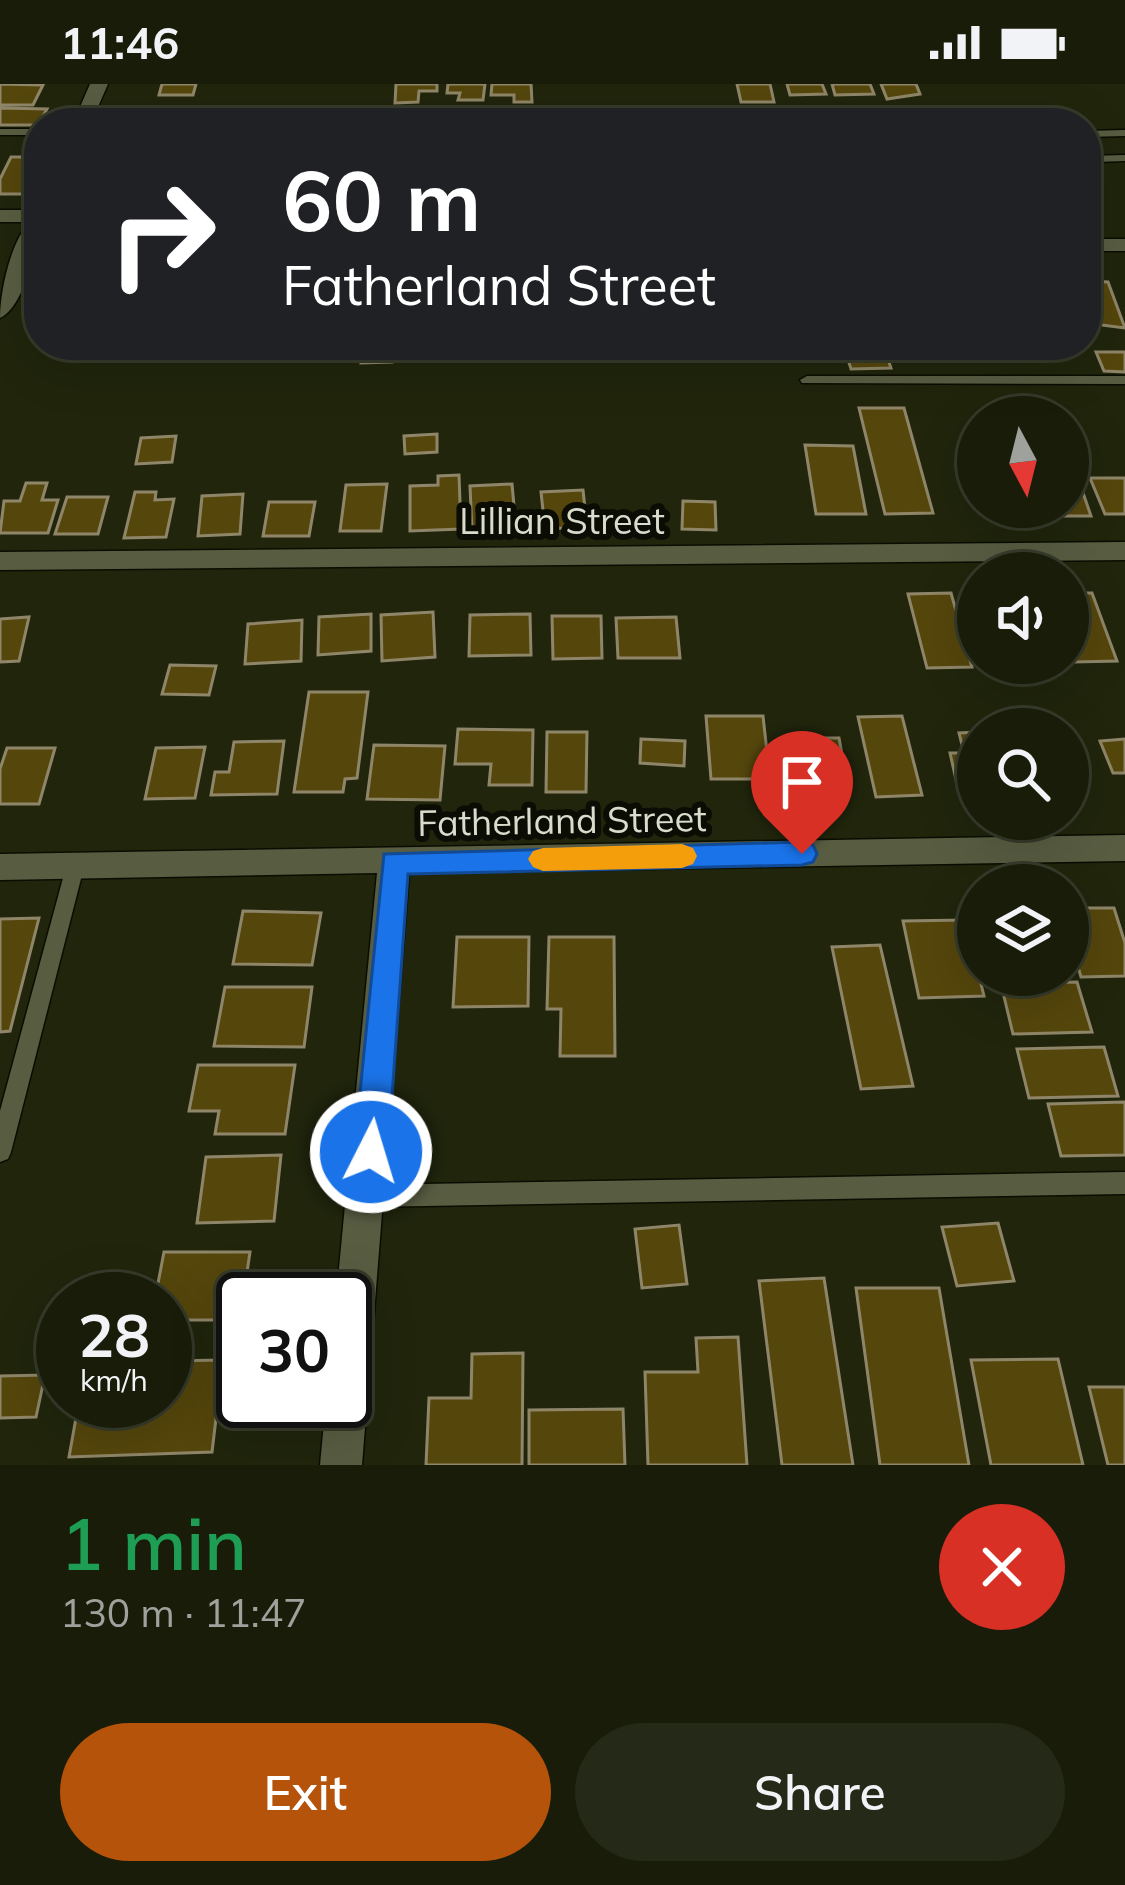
<!DOCTYPE html>
<html lang="en">
<head>
<meta charset="utf-8">
<style>
	:root { --surface:#181c09; --page:#252917; --text:#f1f3f6; --muted:#9fa19c; --line:#363a2a; --accent:#b45309 }
	body { margin:0; font-family:Mulish,sans-serif; background:var(--page); color:var(--text); height:100vh; display:flex; flex-direction:column; font-size:45px; white-space:nowrap }
	* { box-sizing:border-box; margin:0 }
	p { font-size:39px; color:var(--muted) }
	.icon { flex:none; width:66px; height:66px; fill:none; stroke:currentColor; stroke-width:2; stroke-linecap:round; stroke-linejoin:round }
	.map { position:relative; height:1381px; overflow:hidden }
	.panel { display:flex; flex-direction:column; background:var(--surface); flex:1 }
	.panel>* { flex:none }
	.hud { position:absolute; left:24px; top:24px; width:1077px; height:252px; border-radius:48px; box-shadow:0 12px 48px #0002,0 0 0 3px var(--line); background:#202124; color:#fff; overflow:hidden }
	.needle { width:78px; rotate:173deg }
	.tools { position:absolute; left:957px; top:312px; display:grid; gap:24px }
	.tools a { display:grid; place-items:center; width:132px; height:132px; border-radius:50%; background:var(--surface); box-shadow:0 12px 48px #0002,0 0 0 3px var(--line); font-size:60px }
	.speed { position:absolute; left:36px; top:1188px; display:flex; gap:24px; font-size:60px; font-weight:700; text-align:center }
	.speed>* { display:grid; place-content:center; width:156px; height:156px; border-radius:50%; background:var(--surface); box-shadow:0 12px 48px #0002,0 0 0 3px var(--line); line-height:1 }
	.speed small { font-size:30px; font-weight:400 }
	.speed .limit { border:6px solid #111; border-radius:18px; background:#fff; color:#111 }
	.pin { position:absolute; display:grid; place-items:center; width:102px; height:102px; color:#fff; margin:-123px -51px; border-radius:50% 50% 50% 0; rotate:-45deg; box-shadow:0 0 12px #0007 }
	.pin .icon { rotate:45deg }
	.me { position:absolute; width:132px; margin:-66px; rotate:5deg; stroke-linejoin:round; filter:drop-shadow(0 0 9px #0008) }
	.turn { display:flex; align-items:center; gap:42px; height:252px; padding:0 60px; font-size:54px }
	.turn .icon { width:156px; height:156px; stroke-width:2.5 }
	.turn b { display:block; font-size:84px; line-height:102px }
	.round { display:grid; place-items:center; flex:none; width:126px; height:126px; border-radius:63px; background:var(--page) }
	.head { display:flex; align-items:center; justify-content:space-between; height:204px; padding:0 60px }
	h1 { font-size:72px; font-weight:600; line-height:90px; color:#1e9e55 }
	.button { display:flex; gap:24px; margin-top:auto; padding:24px 60px }
	.button a { flex:1; height:138px; border-radius:72px; background:var(--accent); color:#fff; font-size:48px; font-weight:600; line-height:138px; text-align:center }
	.button a+a { background:var(--page); color:var(--text) }
	.status { display:flex; justify-content:space-between; align-items:center; height:84px; padding:0 60px; background:var(--surface); direction:ltr }
	.status svg { height:33px; fill:currentColor }
	.map>svg:first-child { display:block }
	.building { fill:#55460c; stroke:#8f8669; stroke-width:3 }
	.lines { fill:none; stroke-linecap:round; stroke-linejoin:round }
	.service-casing { stroke:#0a0e00; stroke-width:3 }
	.minor-casing { stroke:#0a0e00; stroke-width:3 }
	.tertiary-casing { stroke:#0a0e00; stroke-width:3 }
	.service { fill:#585d42; fill-rule:evenodd }
	.minor { fill:#585d42; fill-rule:evenodd }
	.tertiary { fill:#585d42; fill-rule:evenodd }
	.route { fill:#1a73e8; stroke:#114b97; stroke-width:3 }
	.slow { fill:#f59e0b }
	.labels { text-anchor:middle; dominant-baseline:central; stroke-width:12; stroke-linejoin:round; paint-order:stroke }
	.street-label { font-size:36px; fill:#d8dccc; stroke:#0b0d04 }
</style>
</head>
<body>
<div class="status"><b>11:46</b><svg viewBox="0 0 49 12"><path d="M0 12V9h3v3zM5 12V6h3v6zM10 12V3h3v9zM15 12V0h3v12zM26 1h20v11H26zM47 4h2v5h-2z"/></svg></div>
<div class="map">
<svg width="1125" height="1381" viewBox="0 0 1125 1381">
	<rect width="100%" height="100%" fill="#20250c"/>
	<!-- building -->
	<path class="building" d="M0,0L43,1L33,21H0Z
		M162,0H196L193,11H159Z
		M396,0H437V7H419L418,18L395,19Z
		M448,0H485L483,16H458L460,9H447Z
		M492,0H531L532,18H514V11H491Z
		M737,0H770L774,18H741Z
		M787,0H822L826,10L790,11Z
		M832,0H870L874,10L835,11Z
		M881,0H916L920,10L887,15Z
		M0,24L47,25L38,41H0Z
		M11,73H39L24,110H0V95Z
		M1086,197L1108,198L1125,244L1086,239Z
		M884,264L891,284L851,285L845,266Z
		M392,265V278L361,279L362,266Z
		M1096,268H1125V288L1104,287Z
		M859,324H904L933,429L885,430Z
		M437,350V368L405,370L404,352Z
		M176,352L172,378L136,380L141,354Z
		M805,361L853,362L866,430H816Z
		M1068,371H1070L1091,432H1057L1054,423H1068Z
		M459,391L461,445L410,447V402L438,401V392Z
		M1090,394H1125V430H1105Z
		M26,399H47L42,416H58L48,449H0L4,417H20Z
		M387,400L381,447H340L346,401Z
		M512,400L516,444L472,447L470,402Z
		M583,406L587,443L545,445L541,408Z
		M135,408H156L155,416L174,415L166,453L124,454Z
		M243,410L240,450L198,452L202,412Z
		M67,413H108L98,450H55Z
		M683,417L715,418L716,446L682,445Z
		M269,418H315L309,452H263Z
		M951,509L972,583L927,584L908,510Z
		M1068,509H1092L1117,577L1074,578L1068,559Z
		M433,528L435,573L382,577L381,531Z
		M371,530V567L318,571L319,533Z
		M530,530L531,571L469,572L470,531Z
		M552,532H601L602,574L553,575Z
		M29,533L19,577L0,578V535Z
		M676,533L680,574H618L616,534Z
		M302,536L301,577L245,580L248,540Z
		M170,581L216,582L209,611L162,610Z
		M309,608H368L357,694L345,695L343,708H294Z
		M706,632H763L770,695H711Z
		M902,632L922,711L876,713L858,633Z
		M1059,634L1062,645H1018L1015,635Z
		M458,645L533,646L532,701H489L491,680H455Z
		M547,648H587L586,708H546Z
		M978,648V709H959L950,669H964L959,649Z
		M785,654H839L847,698H791Z
		M641,655L685,657L684,682L640,679Z
		M1125,655V689H1113L1100,657Z
		M284,657L277,710L211,711L215,688H229L234,658Z
		M374,661L445,662L440,716L367,715Z
		M205,663L195,714L145,715L156,664Z
		M7,664H55L39,720H0V685Z
		M1068,824H1114L1125,859V892L1081,893L1068,849Z
		M243,827L321,829L312,881L233,880Z
		M39,834L10,947L0,948V835Z
		M965,836L984,912L919,914L903,837Z
		M457,853H529L528,922L453,923Z
		M549,853H614L615,972H560L561,925H547Z
		M880,861L913,1002L861,1005L832,863Z
		M1077,898L1092,948L1013,950L1001,900Z
		M225,903H312L304,963L214,962Z
		M1104,963L1118,1012L1029,1014L1017,965Z
		M198,981H295L285,1050H215L219,1027H189Z
		M1125,1018V1071L1061,1072L1048,1020Z
		M281,1071L274,1137L197,1139L206,1073Z
		M998,1139L1014,1197L957,1202L942,1143Z
		M679,1141L687,1200L642,1204L635,1145Z
		M164,1168H250L240,1236H165V1215H155Z
		M824,1194L853,1381H782L759,1197Z
		M856,1204H939L969,1381H880Z
		M738,1253L747,1381H648L645,1288H698L696,1254Z
		M523,1269L522,1381H426L429,1314H471L472,1270Z
		M1058,1275L1083,1381H991L971,1276Z
		M223,1276L212,1368L69,1373L79,1317H165V1277Z
		M45,1291L36,1333L0,1334V1292Z
		M1089,1303H1125V1381H1108Z
		M623,1325L625,1381H529V1326Z"/>
	<g class="lines">
		<!-- service casing -->
		<g class="service-casing">
			<path id="service" d="M0,45H39V51H0Z
				M1125,46V52L1086,53V47Z
				M1125,71V77L1095,78L1096,119L1086,122V72Z
				M807,292H1125V300L802,299L800,296Z
				M75,775L82,778L84,783L11,1068L8,1075L0,1078V1027L66,783L68,778Z
				M1125,1088V1110L367,1123L359,1120L356,1112L359,1104L367,1101Z"/>
		</g>
		<!-- minor casing -->
		<g class="minor-casing">
			<path id="minor" d="M0,126H39V138H0Z
				M1086,155H1125V167H1086Z
				M1125,458V476L0,486V468Z
				M1125,751V777L409,789L362,1381H320L326,1317H345V1215H336L377,789L0,796V770Z"/>
		</g>
		<!-- tertiary casing -->
		<g class="tertiary-casing">
			<path id="tertiary" d="M90,0H108L91,39H73Z
				M39,131C39,157 25,223 0,234C0,206 13,143 39,131Z"/>
		</g>
		<!-- service -->
		<use href="#service" class="service"/>
		<!-- minor -->
		<use href="#minor" class="minor"/>
		<!-- tertiary -->
		<use href="#tertiary" class="tertiary"/>
	</g>
	<!-- route -->
	<path class="route" d="M802,758L813,761L817,770L813,778L802,781L408,790L388,1068L383,1079L371,1084L359,1079L354,1068L384,770Z"/>
	<!-- slow -->
	<path class="slow" d="M682,760L693,764L697,772L693,780L682,784L543,787L533,783L528,775L533,767L543,764Z"/>
	<g class="labels">
		<!-- street labels -->
		<g class="street-label">
			<text x="562" y="436">Lillian Street</text>
			<text transform="translate(562 736) rotate(-1)">Fatherland Street</text>
		</g>
	</g>
</svg>
<div class="tools">
<a><svg class="needle" viewBox="-14 -14 28 28"><path d="M0-13l5 13h-10z" fill="#e53935"/><path d="M0 13l5-13h-10z" fill="#9fa19c"/></svg></a>
<a><svg class="icon" aria-label="sound" viewBox="0 0 24 24"><path d="M4 9h4l5-4v14l-5-4H4zM17 9q2 3 0 6"/></svg></a>
<a><svg class="icon" aria-label="search" viewBox="0 0 24 24"><circle cx="10" cy="10" r="6"/><path d="M15 15l6 6"/></svg></a>
<a><svg class="icon" aria-label="layers" viewBox="0 0 24 24"><path d="M12 4l9 5-9 5-9-5zM3 14l9 5 9-5"/></svg></a>
</div>
<div class="speed"><div>28<small>km/h</small></div><div class="limit">30</div></div>
<div class="pin" style="left:802px;top:770px;background:#d93025"><svg class="icon" aria-label="arrive" viewBox="0 0 24 24"><path d="M6 21V4h12l-3 4 3 4H6"/></svg></div>
<svg class="me" style="left:371px;top:1068px" viewBox="-20 -20 40 40"><circle r="17" fill="#1a73e8" stroke="#fff" stroke-width="3"/><path d="M0-11L8 9 0 5-8 9z" fill="#fff"/></svg>
<div class="hud">
<div class="turn"><svg class="icon" aria-label="right" viewBox="0 0 24 24"><path d="M7 20v-9h11M14 6l5 5-5 5"/></svg><div><b>60 m</b>Fatherland Street</div></div>
</div>
</div>
<section class="panel">
<div class="head"><div><h1>1 min</h1><p>130 m · 11:47</p></div><a class="round" style="background:#d93025;color:#fff"><svg class="icon" aria-label="close" viewBox="0 0 24 24"><path d="M6 6l12 12M18 6L6 18"/></svg></a></div>
<div class="button"><a>Exit</a><a>Share</a></div>
</section>
</body>
</html>
